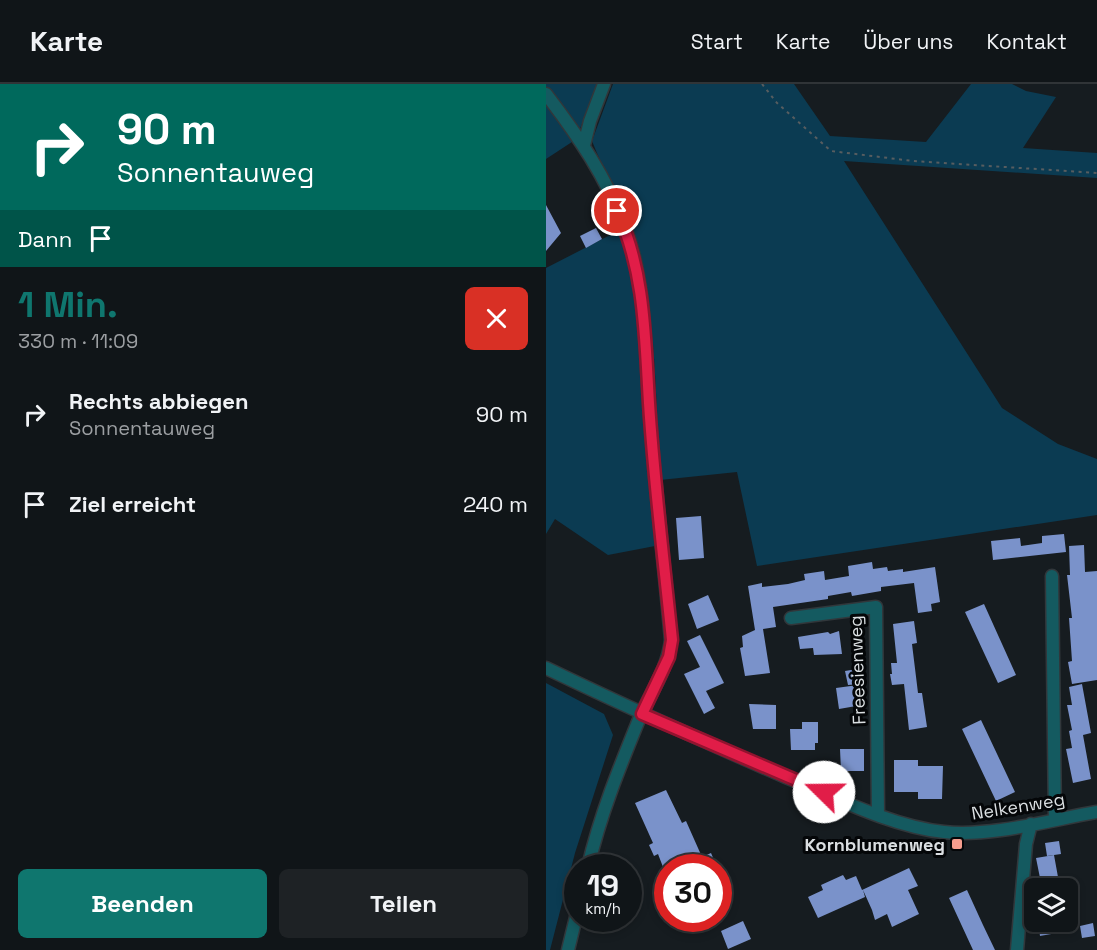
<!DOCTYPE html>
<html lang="de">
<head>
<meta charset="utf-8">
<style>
	:root { --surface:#101518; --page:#1e2225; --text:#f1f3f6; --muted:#9c9fa2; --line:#303437; --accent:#0f766e }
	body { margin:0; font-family:"Space Grotesk",sans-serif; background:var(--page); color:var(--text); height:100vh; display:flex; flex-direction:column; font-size:22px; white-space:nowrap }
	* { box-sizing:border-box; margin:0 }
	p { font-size:20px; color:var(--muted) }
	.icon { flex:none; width:33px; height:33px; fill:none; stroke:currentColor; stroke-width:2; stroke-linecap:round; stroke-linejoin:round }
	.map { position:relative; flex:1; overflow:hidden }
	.drawer { display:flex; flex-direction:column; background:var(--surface); width:546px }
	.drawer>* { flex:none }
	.banner { background:#00695c; color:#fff; overflow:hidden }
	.fabs { position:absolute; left:478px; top:794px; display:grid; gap:12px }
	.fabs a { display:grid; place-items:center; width:54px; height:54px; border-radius:9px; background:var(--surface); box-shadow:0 3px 9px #0003,0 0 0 2px var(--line); font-size:30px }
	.speed { position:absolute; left:18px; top:770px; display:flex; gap:12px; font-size:30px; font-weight:700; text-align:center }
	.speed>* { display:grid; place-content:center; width:78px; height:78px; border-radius:50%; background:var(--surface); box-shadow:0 3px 9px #0003,0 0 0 2px var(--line); line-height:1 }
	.speed small { font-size:15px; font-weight:400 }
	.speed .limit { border:9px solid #d22; background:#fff; color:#111 }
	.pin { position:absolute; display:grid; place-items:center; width:51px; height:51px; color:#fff; margin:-26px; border:3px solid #fff; border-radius:50%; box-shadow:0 2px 6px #0007 }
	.me { position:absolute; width:66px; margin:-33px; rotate:292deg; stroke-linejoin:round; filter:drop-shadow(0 0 4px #0008) }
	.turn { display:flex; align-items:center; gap:21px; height:126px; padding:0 18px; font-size:27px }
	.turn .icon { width:78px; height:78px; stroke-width:2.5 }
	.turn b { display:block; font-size:42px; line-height:51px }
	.then { display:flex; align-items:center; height:57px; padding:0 18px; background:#0003; gap:12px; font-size:22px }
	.round { display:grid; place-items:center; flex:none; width:63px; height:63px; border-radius:9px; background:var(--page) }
	.overview { display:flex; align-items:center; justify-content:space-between; height:102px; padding:0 18px }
	h1 { font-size:36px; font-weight:700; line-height:45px; color:var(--accent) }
	.action { display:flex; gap:12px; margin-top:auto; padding:12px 18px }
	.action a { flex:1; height:69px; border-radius:9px; background:var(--accent); color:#fff; font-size:24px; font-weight:700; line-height:69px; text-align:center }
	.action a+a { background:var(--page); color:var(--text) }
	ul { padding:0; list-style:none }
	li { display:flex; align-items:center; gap:18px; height:90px; padding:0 18px }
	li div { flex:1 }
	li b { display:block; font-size:22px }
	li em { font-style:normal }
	header { display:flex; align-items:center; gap:36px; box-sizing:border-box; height:84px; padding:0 30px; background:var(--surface); border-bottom:2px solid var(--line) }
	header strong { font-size:28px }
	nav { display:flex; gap:33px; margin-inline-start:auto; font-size:21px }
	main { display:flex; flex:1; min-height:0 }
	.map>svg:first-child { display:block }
	.green { fill:#0b3b52 }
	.building { fill:#7a92ca }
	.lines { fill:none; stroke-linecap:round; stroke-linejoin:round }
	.street-casing { stroke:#31373b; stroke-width:15 }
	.path { stroke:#575d60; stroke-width:2; stroke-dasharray:3 4.5; stroke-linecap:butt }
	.street { stroke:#145a60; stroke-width:12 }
	.route-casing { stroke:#92132f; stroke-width:15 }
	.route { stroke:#e11d48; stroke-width:10 }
	.poi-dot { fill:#f59d8e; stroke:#040608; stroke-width:2 }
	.labels { text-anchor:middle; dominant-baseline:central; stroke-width:6; stroke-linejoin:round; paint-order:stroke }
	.street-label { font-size:18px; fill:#dadee1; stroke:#040608 }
	.poi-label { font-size:18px; font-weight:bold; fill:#dadee1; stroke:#040608; text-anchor:end }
</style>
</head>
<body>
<header>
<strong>Karte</strong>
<nav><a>Start</a><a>Karte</a><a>Über uns</a><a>Kontakt</a></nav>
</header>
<main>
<section class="drawer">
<div class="banner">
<div class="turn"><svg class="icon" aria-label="right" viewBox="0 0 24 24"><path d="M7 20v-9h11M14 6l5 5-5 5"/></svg><div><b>90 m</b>Sonnentauweg</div></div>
<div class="then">Dann<svg class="icon" aria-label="arrive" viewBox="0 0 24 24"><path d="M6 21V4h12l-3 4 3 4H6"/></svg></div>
</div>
<div class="overview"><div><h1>1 Min.</h1><p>330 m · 11:09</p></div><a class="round" style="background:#d93025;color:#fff"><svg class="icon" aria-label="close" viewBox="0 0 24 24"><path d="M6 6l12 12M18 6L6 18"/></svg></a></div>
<ul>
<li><svg class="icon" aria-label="right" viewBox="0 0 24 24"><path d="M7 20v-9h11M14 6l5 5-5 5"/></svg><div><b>Rechts abbiegen</b><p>Sonnentauweg</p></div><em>90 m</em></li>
<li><svg class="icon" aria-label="arrive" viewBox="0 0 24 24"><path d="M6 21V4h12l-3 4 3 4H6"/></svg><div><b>Ziel erreicht</b></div><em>240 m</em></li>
</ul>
<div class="action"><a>Beenden</a><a>Teilen</a></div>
</section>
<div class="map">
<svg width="551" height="866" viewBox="0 0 551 866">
	<rect width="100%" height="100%" fill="#161c20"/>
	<!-- green -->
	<path class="green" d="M0,0H53L33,47L0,4Z
		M67,0H248L284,52L380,58L425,0H466L480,7L510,13L477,64L551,69V94L298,77L456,324L512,360L551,375V431L211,482L191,388L114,396C109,314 112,219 84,141C74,112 57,86 46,57Z
		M0,19L29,56L0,75Z
		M74,146L87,192L95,249L96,319L109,462L62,471L9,435L0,450V184Z
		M0,599L58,630L67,651L29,769L4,866H0Z"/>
	<!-- building -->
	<path class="building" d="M0,121L15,149L0,167Z
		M50,144L56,155L40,164L34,152Z
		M155,432L158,474L133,476L130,434Z
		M518,450L520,468L447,476L445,457L474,454L475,462L496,459V452Z
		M538,461L539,488L551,487V596L526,600L522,578L526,577L523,534H526L521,491H524L523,462Z
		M326,478L327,485L341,483L342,487L357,485V488L389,483L394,518L385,520L386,527L372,529L368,499L335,503V507L306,512L305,508L282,512V515L227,523L230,543L217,545L224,589L199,592L194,564L197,563L196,552L209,546L202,502L216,499V503L242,500L259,496L258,490L278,487L279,496L303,492L302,482Z
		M162,511L173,536L151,545L142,520Z
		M438,520L470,591L452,599L419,528Z
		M368,537L371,559L366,560L372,609H376L381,643L363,646L358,600L346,601L344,590H346L345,579H351L347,540Z
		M293,547L296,570L268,571L267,564L254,565L252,553L282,548L284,550Z
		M154,551L178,599L160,607L169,624L158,630L138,590L154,583L141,557Z
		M311,585L314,600L302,601L299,587Z
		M536,600L545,649L537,651L545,695L527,699L520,665L526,664L523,647L526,646L521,621H526L523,603Z
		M312,601L316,621L293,625L290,604Z
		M203,620L230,621V645H207Z
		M435,636L469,708L450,717L416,645Z
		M256,638H272V659H269V666H245L244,645H256Z
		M294,665H318V687H295Z
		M348,676H372V682H397L396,715H372V708H348Z
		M120,706L136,739L140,737L156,773L165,769L171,783H117L112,770L108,772L103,761L107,759L89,719Z
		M513,757L515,770L501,772L499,759Z
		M508,771L514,804H496L490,774Z
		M363,784L372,802L362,806L373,830L346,843L341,830L329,836L326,826L317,806L319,813L272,834L262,813L277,806L275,801L297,791L300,796L310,792L316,806Z
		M421,806L437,841L449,866H427L403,814Z
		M197,837L205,855L182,865L175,847Z
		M508,837L511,849L494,852L492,838Z
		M547,839L549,852L536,854L534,842Z"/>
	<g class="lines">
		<!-- street casing -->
		<g class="street-casing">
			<path id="street" d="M0,10C33,53 60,93 79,143C100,199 99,261 103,319C108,398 118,477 125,556C122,584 105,608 94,633C74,682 54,731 42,783
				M38,61L44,37L58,0
				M506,492L509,736
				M245,534L330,523L332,730
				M0,584C79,622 159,658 240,693C288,713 347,743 398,748C446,753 504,736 551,728
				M22,866L32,825
				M471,866L480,760L485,740"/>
		</g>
		<!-- path -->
		<path class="path" d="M216,0L231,19L285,67L367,77L551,89"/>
		<!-- street -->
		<use href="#street" class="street"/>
	</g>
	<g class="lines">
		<!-- route casing -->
		<g class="route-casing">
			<path id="route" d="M71,127C99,187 99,254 103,319C108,398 118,477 126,556L123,573L96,630L278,708"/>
		</g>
		<!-- route -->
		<use href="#route" class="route"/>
	</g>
	<!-- markers -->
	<rect class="poi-dot" x="405" y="754" width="12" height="12" rx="3"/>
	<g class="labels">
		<!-- street labels -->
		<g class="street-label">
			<text transform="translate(311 586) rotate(-92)">Freesienweg</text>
			<text transform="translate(472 722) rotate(-9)">Nelkenweg</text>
		</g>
		<!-- poi labels -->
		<g class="poi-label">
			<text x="399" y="760">Kornblumenweg</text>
		</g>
	</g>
</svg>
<div class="fabs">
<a><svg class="icon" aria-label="layers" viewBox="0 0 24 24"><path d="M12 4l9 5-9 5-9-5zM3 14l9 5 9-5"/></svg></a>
</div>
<div class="speed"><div>19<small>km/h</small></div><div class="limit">30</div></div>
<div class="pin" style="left:71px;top:127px;background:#d93025"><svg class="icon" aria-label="arrive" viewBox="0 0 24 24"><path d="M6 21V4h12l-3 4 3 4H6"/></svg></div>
<svg class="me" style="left:278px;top:708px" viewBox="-20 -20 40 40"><circle r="19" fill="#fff"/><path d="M0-13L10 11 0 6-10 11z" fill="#e11d48"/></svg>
</div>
</main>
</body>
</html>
